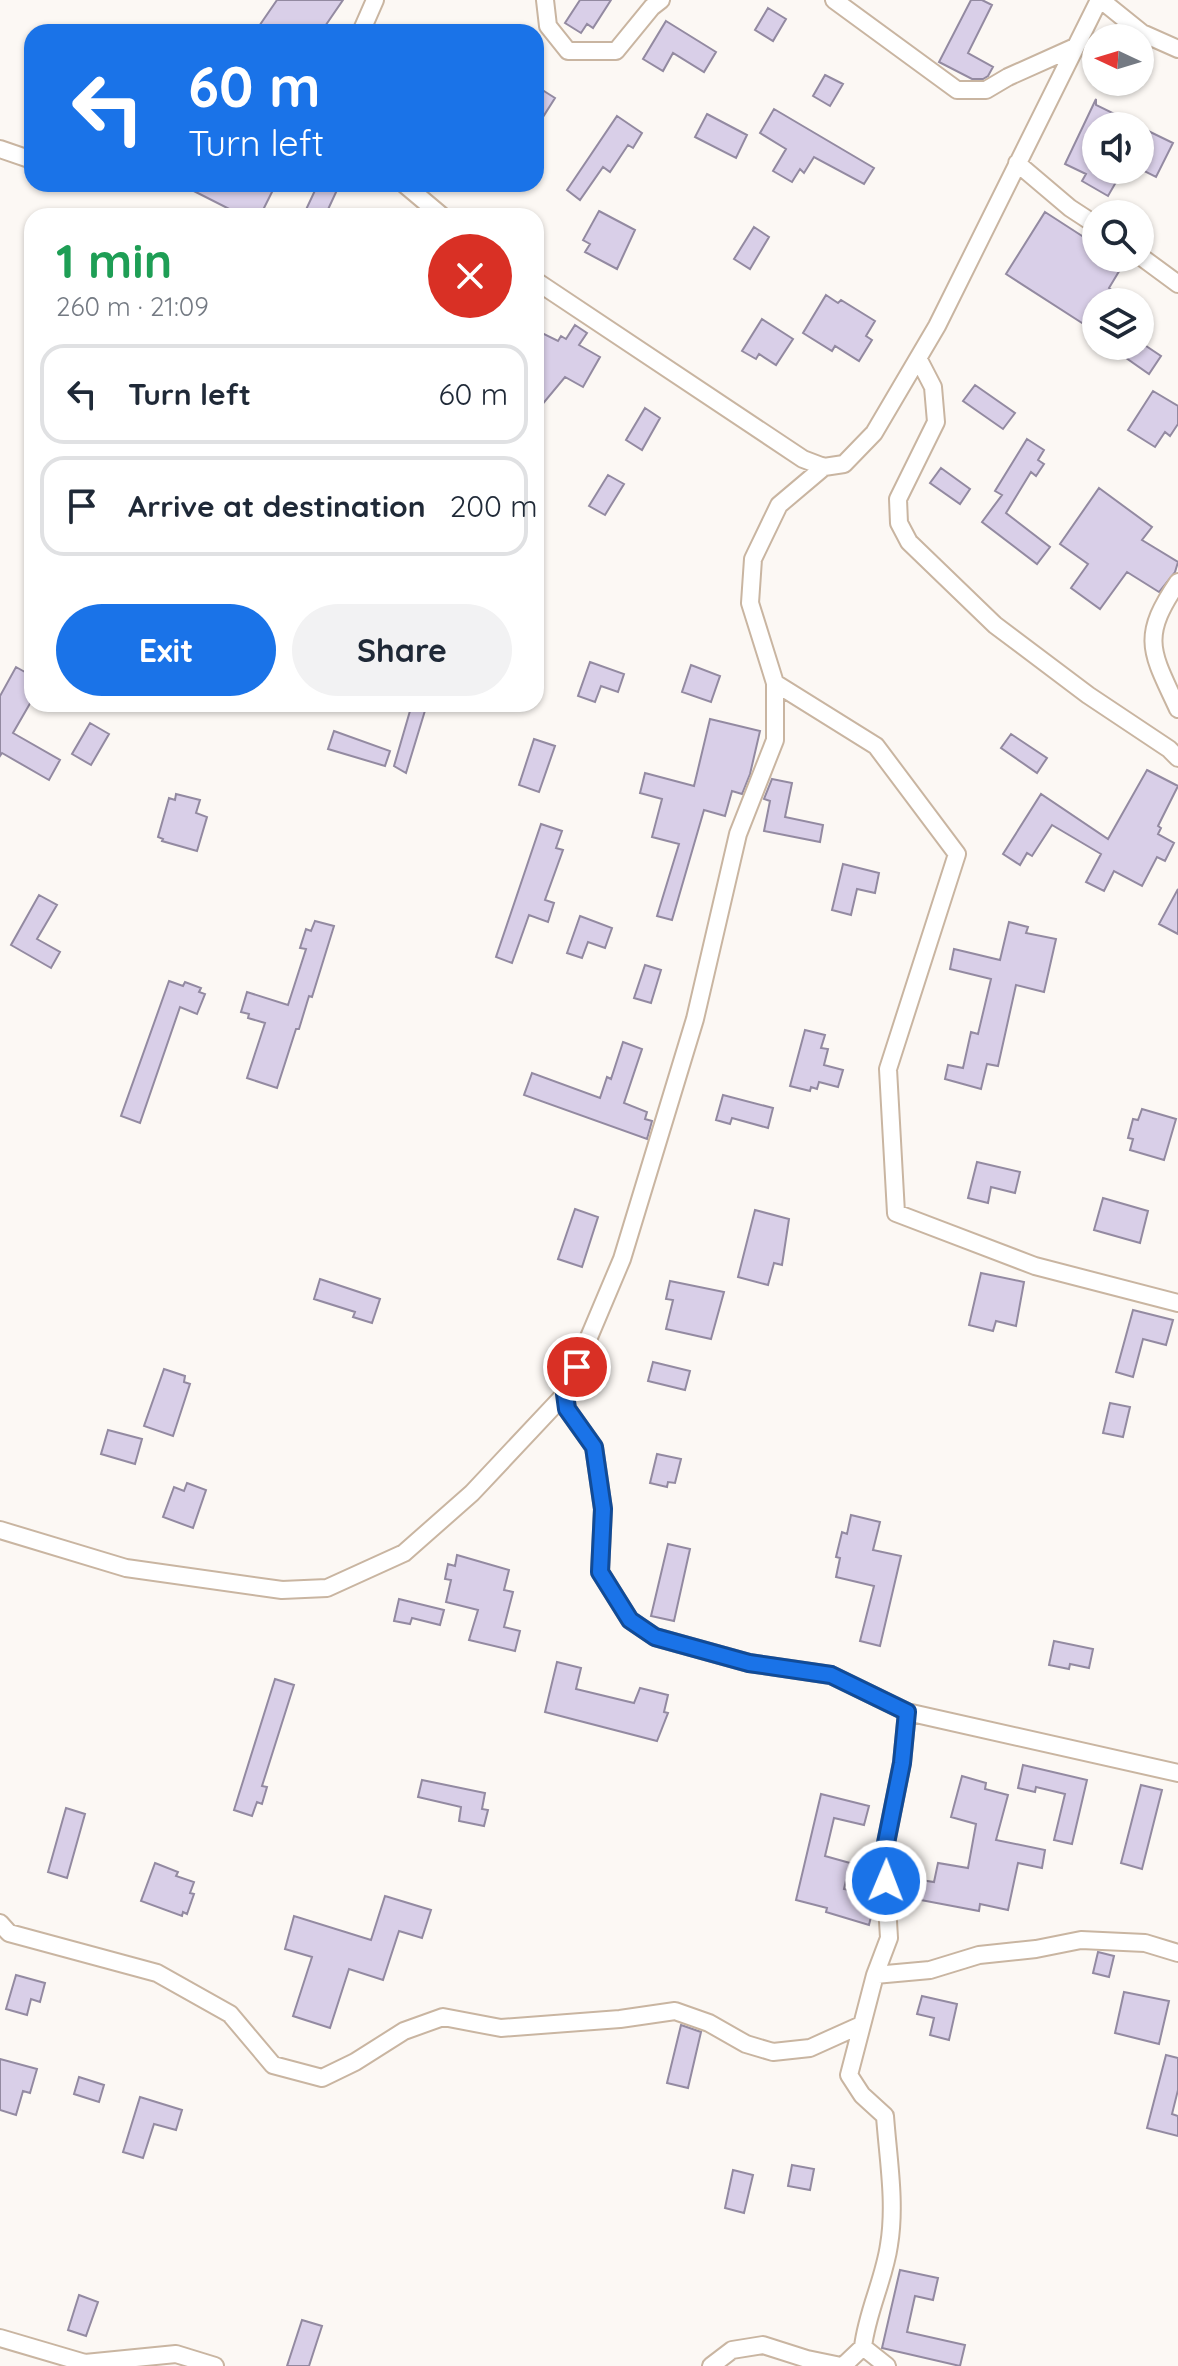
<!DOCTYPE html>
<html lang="en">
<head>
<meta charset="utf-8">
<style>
	:root { --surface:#fff; --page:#f2f2f3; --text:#1f2937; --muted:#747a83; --line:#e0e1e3; --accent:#1a73e8 }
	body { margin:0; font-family:Quicksand,sans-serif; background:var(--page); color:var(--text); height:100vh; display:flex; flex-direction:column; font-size:30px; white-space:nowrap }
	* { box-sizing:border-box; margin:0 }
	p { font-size:26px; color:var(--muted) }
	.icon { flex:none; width:44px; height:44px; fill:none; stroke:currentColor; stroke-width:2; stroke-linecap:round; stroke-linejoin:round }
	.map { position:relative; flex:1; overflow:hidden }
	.side { position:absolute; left:24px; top:208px; width:520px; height:504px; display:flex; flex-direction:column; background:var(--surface); border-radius:24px; box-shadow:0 2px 6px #0004 }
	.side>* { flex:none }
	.guide { position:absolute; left:24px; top:24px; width:520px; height:168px; border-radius:24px; box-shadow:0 2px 6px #0004; background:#1a73e8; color:#fff; overflow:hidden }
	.needle { width:52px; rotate:274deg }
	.buttons { position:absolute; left:1082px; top:24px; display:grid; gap:16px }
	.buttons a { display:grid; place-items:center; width:72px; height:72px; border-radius:50%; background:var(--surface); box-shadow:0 2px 6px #0004; font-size:40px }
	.pin { position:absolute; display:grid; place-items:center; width:68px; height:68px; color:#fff; margin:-34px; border:4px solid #fff; border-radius:50%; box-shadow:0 2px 8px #0007 }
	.me { position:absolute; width:88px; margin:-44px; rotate:1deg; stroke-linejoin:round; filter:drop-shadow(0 0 6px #0008) }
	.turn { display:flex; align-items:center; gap:28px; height:168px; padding:0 32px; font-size:36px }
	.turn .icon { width:104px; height:104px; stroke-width:2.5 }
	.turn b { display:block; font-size:56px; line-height:68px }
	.round { display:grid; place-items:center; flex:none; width:84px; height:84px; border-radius:42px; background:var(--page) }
	.headline { display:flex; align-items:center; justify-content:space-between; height:136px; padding:0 32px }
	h1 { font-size:48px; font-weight:700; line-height:60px; color:#1e9e55 }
	.cta { display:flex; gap:16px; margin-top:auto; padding:16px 32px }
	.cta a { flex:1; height:92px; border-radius:48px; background:var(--accent); color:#fff; font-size:32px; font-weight:700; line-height:92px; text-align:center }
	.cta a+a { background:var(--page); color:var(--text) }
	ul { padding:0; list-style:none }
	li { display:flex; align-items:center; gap:24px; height:100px; margin:0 16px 12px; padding:0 16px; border:4px solid var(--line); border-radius:24px }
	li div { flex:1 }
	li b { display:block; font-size:30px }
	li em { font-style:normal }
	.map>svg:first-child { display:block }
	.building { fill:#d9cfe8; stroke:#938aa1; stroke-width:2 }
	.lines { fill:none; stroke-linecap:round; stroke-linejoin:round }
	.minor-casing { stroke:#c9b5a1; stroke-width:20 }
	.minor { stroke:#fff; stroke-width:16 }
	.route-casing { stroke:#114b97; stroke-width:20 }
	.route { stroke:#1a73e8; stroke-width:14 }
</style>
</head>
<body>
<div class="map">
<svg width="1178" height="2366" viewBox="0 0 1178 2366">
	<rect width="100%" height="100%" fill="#fcf8f4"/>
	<!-- building -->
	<path class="building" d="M277,0H343L321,32H255Z
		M580,0H611L593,28L587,24L581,33L565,23Z
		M971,0H982L992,5L968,53L993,67L988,76L983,79H972L939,62Z
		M768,8L786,19L773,41L755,30Z
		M666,21L716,52L704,72L673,53L663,71L643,59Z
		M825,75L843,84L830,106L813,96Z
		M536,86L555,98L536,128Z
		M1096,99V105L1139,126H1096V170H1123L1108,196L1082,181L1086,174L1065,164Z
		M774,109L874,168L864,184L814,157L804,173L800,169L792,182L773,171L786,149L760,133Z
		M707,114L747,135L736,158L695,137Z
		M617,116L642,133L633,148L628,145L610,172L603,167L580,200L567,190Z
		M1140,127L1173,143L1156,177L1140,169Z
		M180,184H276L260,216H243Z
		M318,184L337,190L325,216H303Z
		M599,211L635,230L617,269L585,252L590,244L583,240Z
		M1045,212L1096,245V258H1116L1124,263L1109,288L1128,302H1096V332L1006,274Z
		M754,227L769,237L750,269L734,259Z
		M826,295L838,303L841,300L875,321L866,336L872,340L859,361L835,346L832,351L803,333Z
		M762,319L793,339L776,365L759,354L756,359L742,351Z
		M575,325L587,333L579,345L600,357L583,387L565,377L536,412V330L558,341L561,336L566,339Z
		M1109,346H1146L1161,356L1149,374Z
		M975,385L1015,413L1003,429L963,401Z
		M1153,391L1178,406V424L1170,436L1165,432L1155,447L1128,430Z
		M645,408L660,418L642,450L626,440Z
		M1027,439L1044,450L1038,460L1044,464L1036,476L1031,472L1006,513L1050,547L1037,564L982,522L1002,495L995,491Z
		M941,468L970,489L960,504L930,483Z
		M608,475L624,484L605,515L589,506Z
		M1099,488L1152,527L1142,540L1178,562L1175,572L1159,592L1127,572L1100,609L1071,588L1088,564L1060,544Z
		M590,662L624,674L618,692L601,686L595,702L578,696Z
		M691,665L720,676L711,702L682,692Z
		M16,667L32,676V700L13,733L60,760L49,780L2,753L0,756V696Z
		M412,704H427L406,773L394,766Z
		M710,719L760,731L750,774L742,794L732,791L725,816L704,810L672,920L657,916L679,844L652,837L662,799L640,793L645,773L694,786Z
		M90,723L109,734L91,765L72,754Z
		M334,731L390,751L385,766L328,749Z
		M1011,734L1047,758L1037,773L1001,748Z
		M534,739L555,746L539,792L519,785Z
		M1147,770L1178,786L1158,826L1161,828L1158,834L1174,843L1165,861L1157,857L1142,886L1114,871L1104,891L1086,882L1101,854L1052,825L1032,856L1027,853L1020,865L1003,854L1041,794L1108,839Z
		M772,779L792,783L785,817L823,825L820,842L764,831L770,801L764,799Z
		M176,794L200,800L196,813L207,817L197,851L162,841L163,839L158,837L169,798L175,800Z
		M541,824L562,831L556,848L563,850L545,900L554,903L548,922L529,915L512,963L496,957Z
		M843,864L879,873L875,893L857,889L851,915L832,910Z
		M1178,889V934L1159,924Z
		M39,895L57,905L37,939L60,952L51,968L11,945Z
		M580,916L612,928L605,948L588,942L582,958L567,953Z
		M315,921L334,926L312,997L309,996L299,1029H296L277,1088L247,1078L265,1023L248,1018L249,1014L241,1012L247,992L288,1005L306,949L300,948L306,929L311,931Z
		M1009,922L1028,927L1026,933L1056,939L1044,992L1016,985L998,1066L987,1064L981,1089L945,1079L948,1065L963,1068L971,1032L978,1034L991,979L950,969L954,949L1000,960Z
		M645,965L661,970L651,1003L634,998Z
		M169,981L183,986L185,982L201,988L199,992L205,994L197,1014L180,1007L140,1123L121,1116Z
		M805,1030L825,1035L821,1048L828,1049L824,1065L843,1070L838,1087L819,1082L817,1089L811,1087L810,1091L790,1086Z
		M623,1042L642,1049L624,1103L647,1112L645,1119L652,1121L647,1139L524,1095L532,1073L600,1098L607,1077L611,1079Z
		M723,1095L773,1108L768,1128L732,1118L730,1124L716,1120Z
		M1142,1109L1176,1119L1164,1160L1130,1150L1133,1139L1128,1138L1133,1119L1138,1120Z
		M977,1162L1020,1172L1015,1193L991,1187L988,1203L968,1198Z
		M1103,1198L1148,1211L1140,1243L1094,1230Z
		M575,1209L598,1217L582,1267L558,1259Z
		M755,1210L789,1219L782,1265L774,1263L768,1285L738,1277Z
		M981,1273L1024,1282L1016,1326L996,1321L993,1331L969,1325Z
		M320,1279L380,1299L372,1323L353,1317L355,1312L314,1299Z
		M670,1281L724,1292L711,1339L666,1329L673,1300L666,1299Z
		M1133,1310L1173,1320L1166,1345L1143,1339L1133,1377L1116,1372Z
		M653,1362L690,1371L685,1390L648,1381Z
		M164,1369L185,1376L184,1382L190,1384L173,1436L144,1426Z
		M1110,1403L1130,1407L1123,1437L1103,1433Z
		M108,1430L142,1439L135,1464L101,1454Z
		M657,1454L681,1459L675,1483L668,1482L667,1487L650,1483Z
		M187,1483L206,1490L193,1528L163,1517L174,1487L184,1491Z
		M851,1515L880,1522L873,1550L901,1556L880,1646L860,1641L874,1586L836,1577L840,1558L836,1557L842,1532L847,1534Z
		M668,1544L690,1549L674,1621L651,1616Z
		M457,1555L509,1570L504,1590L513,1592L504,1627L520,1631L515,1651L469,1640L478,1610L446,1602L451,1580L445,1579L448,1564L455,1566Z
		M399,1599L444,1610L440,1625L412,1618L410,1624L394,1621Z
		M1054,1641L1093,1649L1089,1668L1070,1664L1069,1669L1049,1665Z
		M557,1662L581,1668L576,1689L634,1703L640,1688L668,1695L664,1712L668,1713L657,1741L545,1712Z
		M275,1679L294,1685L262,1786L267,1787L262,1804L257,1802L252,1816L234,1810Z
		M1023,1765L1087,1780L1072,1844L1054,1840L1065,1794L1036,1787L1035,1792L1018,1788Z
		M962,1776L986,1783L985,1789L1008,1795L996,1840L1045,1850L1042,1868L1018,1863L1008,1910L980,1904L979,1911L910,1898L914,1879L934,1882L938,1863L968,1868L976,1824L951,1817Z
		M422,1780L485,1793L482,1809L488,1810L484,1826L459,1821L461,1807L418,1797Z
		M1141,1785L1162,1790L1142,1869L1121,1863Z
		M821,1794L869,1806L864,1825L834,1818L825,1856L850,1863L844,1889L876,1896L869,1925L826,1912L827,1908L796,1900Z
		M66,1808L85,1814L67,1878L48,1872Z
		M155,1863L178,1872L176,1876L194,1882L190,1893L194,1894L187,1914L183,1912L182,1916L141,1901Z
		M385,1896L431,1910L422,1938L399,1931L383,1980L349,1969L330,2028L293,2016L312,1957L285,1949L294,1916L371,1940Z
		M1098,1952L1114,1956L1109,1977L1093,1973Z
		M16,1975L45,1983L40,2002L31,1999L27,2015L6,2009Z
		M1124,1992L1169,2001L1159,2044L1115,2033Z
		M922,1996L957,2004L949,2040L930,2035L934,2018L917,2014Z
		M681,2025L701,2032L688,2088L667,2083Z
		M1166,2055L1178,2058V2090L1172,2114L1178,2116V2136L1147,2128Z
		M0,2059L37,2069L30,2093L23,2091L16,2115L0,2110Z
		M79,2077L104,2085L99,2102L74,2094Z
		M140,2097L182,2110L176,2130L154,2124L143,2158L123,2152Z
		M792,2165L814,2169L810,2190L788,2186Z
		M733,2170L753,2175L744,2213L725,2208Z
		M900,2270L938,2278L933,2300L915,2296L907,2332L965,2345L960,2366L882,2348Z
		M79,2295L98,2302L86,2336L68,2330Z
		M302,2320L322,2326L309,2366H287Z"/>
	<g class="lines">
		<!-- minor casing -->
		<g class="minor-casing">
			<path id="minor" d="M545,0L548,26L568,51H616L652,7L661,0
				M834,0L957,90H986L1008,77L1075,47
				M1101,0L1142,33L1178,49
				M361,32L375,0
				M0,149L32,160
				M1017,163L1070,208L1096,225
				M404,184L442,216
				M1140,256L1178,284
				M536,281L803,459L824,467L844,464L874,433L937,326L1099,0
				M918,358L933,387L936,422L898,499L899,523L909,542L995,625L1088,695L1169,749L1178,758
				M1178,582C1140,638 1151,651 1178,709
				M775,683L876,746L957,854L888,1069L896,1213L1035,1266L1178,1303
				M565,1394L567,1409L594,1447L603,1509L600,1572L630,1620L655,1637L749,1663L831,1675L907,1712L1178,1773
				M0,1530L126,1568L282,1590L327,1588L404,1553L472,1493L565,1394L622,1259L695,1019L738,834L775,740V683L750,603L753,559L779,505L824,467
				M0,1923L9,1933L157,1973L230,2014L273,2065L322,2078L355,2062L404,2031L443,2017L501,2028L620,2019L675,2011L709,2023L746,2044L773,2052L810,2048L861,2025
				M875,1975L930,1970L979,1955L1036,1949L1081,1940L1145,1943L1178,1953
				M0,2338L85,2363L176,2354L215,2366
				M863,2347L887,2366
				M711,2366L732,2350L763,2345L807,2359L841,2366
				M843,2366L863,2347C867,2312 884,2280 889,2245C896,2203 888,2158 885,2116L862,2095L849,2075L875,1975L889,1938L884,1853L902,1763L907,1712"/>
		</g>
		<!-- minor -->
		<use href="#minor" class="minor"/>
	</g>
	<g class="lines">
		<!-- route casing -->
		<g class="route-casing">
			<path id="route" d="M577,1367L565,1394L567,1409L594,1447L603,1509L600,1572L630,1620L655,1637L749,1663L831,1675L907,1712L902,1763L884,1853L886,1881"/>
		</g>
		<!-- route -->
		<use href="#route" class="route"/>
	</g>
</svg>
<div class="buttons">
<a><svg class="needle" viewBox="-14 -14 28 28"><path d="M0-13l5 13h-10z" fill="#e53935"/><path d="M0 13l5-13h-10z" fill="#747a83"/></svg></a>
<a><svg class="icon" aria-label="sound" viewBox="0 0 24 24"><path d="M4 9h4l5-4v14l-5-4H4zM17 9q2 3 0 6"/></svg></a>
<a><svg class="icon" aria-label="search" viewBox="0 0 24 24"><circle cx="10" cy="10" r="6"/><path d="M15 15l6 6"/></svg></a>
<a><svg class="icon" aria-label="layers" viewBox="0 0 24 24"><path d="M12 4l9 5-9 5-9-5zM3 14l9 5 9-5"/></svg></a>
</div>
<div class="pin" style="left:577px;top:1367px;background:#d93025"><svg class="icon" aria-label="arrive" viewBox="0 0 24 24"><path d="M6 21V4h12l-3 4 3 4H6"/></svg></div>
<svg class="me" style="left:886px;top:1881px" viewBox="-20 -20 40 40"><circle r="17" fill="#1a73e8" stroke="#fff" stroke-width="3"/><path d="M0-11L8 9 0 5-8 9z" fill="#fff"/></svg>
<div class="guide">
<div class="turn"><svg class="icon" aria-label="left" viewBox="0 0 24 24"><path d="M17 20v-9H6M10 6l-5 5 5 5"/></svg><div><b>60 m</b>Turn left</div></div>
</div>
<section class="side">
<div class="headline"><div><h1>1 min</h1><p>260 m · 21:09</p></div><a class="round" style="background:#d93025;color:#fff"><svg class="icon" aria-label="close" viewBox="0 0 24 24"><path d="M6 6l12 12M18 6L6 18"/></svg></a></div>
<ul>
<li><svg class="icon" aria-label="left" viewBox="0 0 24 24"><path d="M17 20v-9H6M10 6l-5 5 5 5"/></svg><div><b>Turn left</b></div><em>60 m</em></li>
<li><svg class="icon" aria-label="arrive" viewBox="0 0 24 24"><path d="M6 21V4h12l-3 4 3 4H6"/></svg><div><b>Arrive at destination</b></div><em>200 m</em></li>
</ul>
<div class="cta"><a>Exit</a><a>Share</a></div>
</section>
</div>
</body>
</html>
